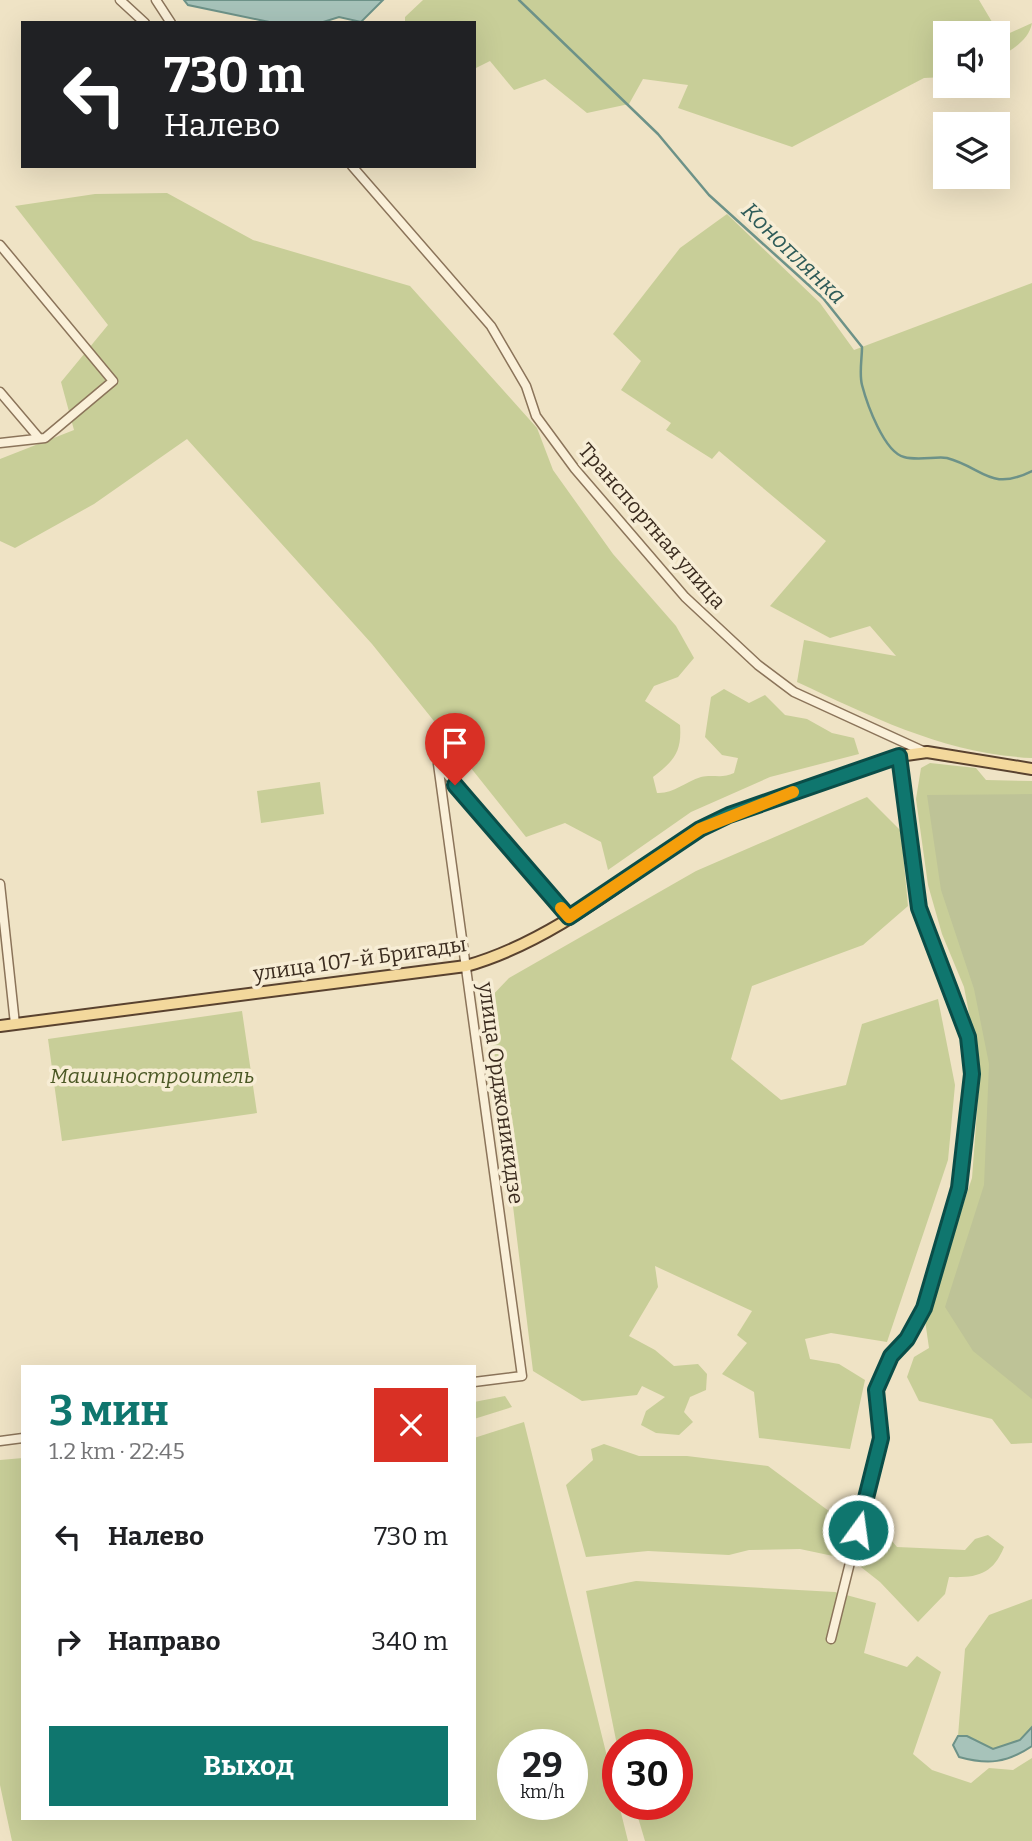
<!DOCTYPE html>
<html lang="ru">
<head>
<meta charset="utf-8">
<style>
	:root { --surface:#fff; --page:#f2f2f2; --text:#202124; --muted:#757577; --accent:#0f766e }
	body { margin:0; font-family:Bitter,serif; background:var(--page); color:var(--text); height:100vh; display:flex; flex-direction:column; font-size:26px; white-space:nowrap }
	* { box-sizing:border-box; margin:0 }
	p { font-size:23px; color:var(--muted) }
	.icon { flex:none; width:38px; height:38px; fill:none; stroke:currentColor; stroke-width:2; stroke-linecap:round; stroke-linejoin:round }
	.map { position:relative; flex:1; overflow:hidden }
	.sheet { position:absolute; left:21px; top:1365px; width:455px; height:455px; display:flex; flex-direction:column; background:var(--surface); border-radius:0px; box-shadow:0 7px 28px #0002 }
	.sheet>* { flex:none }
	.banner { position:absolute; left:21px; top:21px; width:455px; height:147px; border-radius:0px; box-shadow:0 7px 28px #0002; background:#202124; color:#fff; overflow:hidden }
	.fabs { position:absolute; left:933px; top:21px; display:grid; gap:14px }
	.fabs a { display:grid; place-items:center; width:77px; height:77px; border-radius:0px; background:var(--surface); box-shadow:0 7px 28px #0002; font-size:35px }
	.speed { position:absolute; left:497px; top:1729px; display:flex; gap:14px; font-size:35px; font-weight:700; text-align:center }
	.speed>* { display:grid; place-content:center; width:91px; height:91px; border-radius:50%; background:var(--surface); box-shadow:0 7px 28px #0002; line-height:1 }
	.speed small { font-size:18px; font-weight:400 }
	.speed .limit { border:10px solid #d22; background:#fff; color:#111 }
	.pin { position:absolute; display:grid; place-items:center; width:60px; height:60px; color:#fff; margin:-72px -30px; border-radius:50% 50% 50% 0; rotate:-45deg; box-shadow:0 0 7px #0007 }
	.pin .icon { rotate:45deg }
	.me { position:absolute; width:77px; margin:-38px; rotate:14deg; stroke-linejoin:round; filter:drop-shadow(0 0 5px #0008) }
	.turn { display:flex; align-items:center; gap:24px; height:147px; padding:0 28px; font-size:32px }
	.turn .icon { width:91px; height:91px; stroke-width:2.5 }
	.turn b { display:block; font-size:49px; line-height:60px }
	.round { display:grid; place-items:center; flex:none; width:74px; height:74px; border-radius:0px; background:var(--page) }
	.headline { display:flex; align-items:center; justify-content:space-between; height:119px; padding:0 28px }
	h1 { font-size:42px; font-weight:700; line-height:52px; color:var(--accent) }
	.action { display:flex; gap:14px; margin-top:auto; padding:14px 28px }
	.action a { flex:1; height:80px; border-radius:0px; background:var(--accent); color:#fff; font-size:28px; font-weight:700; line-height:80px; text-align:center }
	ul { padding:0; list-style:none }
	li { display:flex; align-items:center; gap:21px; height:105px; padding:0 28px }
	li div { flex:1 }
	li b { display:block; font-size:26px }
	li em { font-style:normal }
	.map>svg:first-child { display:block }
	.green { fill:#c8ce98; fill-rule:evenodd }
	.cemetery { fill:#bec397 }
	.water { fill:#a7c3ba; stroke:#6d9288; stroke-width:2 }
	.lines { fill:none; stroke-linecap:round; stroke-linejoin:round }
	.stream { stroke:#6d9288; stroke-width:2.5 }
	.minor-casing { stroke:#8b745a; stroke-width:11 }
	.major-casing { stroke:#59422f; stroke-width:14 }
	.minor { stroke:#faf0d9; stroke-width:8 }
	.major { stroke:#f3d89c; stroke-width:10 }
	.route-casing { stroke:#0a4d48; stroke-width:18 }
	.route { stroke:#0f766e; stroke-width:12 }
	.slow { stroke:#f59e0b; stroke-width:12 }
	.labels { text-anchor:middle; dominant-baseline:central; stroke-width:7; stroke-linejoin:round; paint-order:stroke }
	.street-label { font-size:21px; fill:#3b2c1f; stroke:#f7edd5 }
	.park-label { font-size:21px; font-style:italic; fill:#4b5825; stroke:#f7edd5 }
	.water-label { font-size:23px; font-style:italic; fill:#2e5b58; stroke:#f7edd5 }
</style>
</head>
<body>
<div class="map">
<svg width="1032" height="1841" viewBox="0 0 1032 1841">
	<rect width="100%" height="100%" fill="#efe3c5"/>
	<!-- green -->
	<path class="green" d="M423,0H979L1001,37L1032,23C1029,40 1012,50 998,58V33H945V77L924,78L792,147L678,108L688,85L643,79L629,104L587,113L545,79L514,90L490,61L474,69V23H405V17Z
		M167,193L253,240L410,286L537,428L553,470L613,554L676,626L694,658L678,677L654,686L645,701L680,725C682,752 674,761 653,777L657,793C673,794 685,782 701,777C713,774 722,779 734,773L738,758L722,755L705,737L711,697L724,689L749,703L765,695L785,715L807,719L832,733L854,738L859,754L770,777L691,812L608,870L601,842L565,823L526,837L459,753L455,723L442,731L372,644L187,439L94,504L15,548L0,541V459L74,430L61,382L108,325L15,206L95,194Z
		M727,214L820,303L854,350L1032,283V758C946,754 874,718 797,682L804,640L896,656L870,626L830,638L770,606L826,541L719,451L712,459L666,430L671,423L621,390L641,361L613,334L680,248Z
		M930,763L976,768L986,780L1032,781V1443L1011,1444L992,1419L919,1401L907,1377L914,1357L929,1348L925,1320L972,1178L980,1071L964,987L942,934L928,885L916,799L921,768Z
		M320,782L324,814L261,823L257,791Z
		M867,797L901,831L908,906L863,945L752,986L731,1059L781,1100L846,1085L862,1024L938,999L955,1085L948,1160L887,1342L831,1333L805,1339L810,1359L839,1364L865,1380L850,1449L759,1438L754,1392L722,1374L747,1343L737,1335L752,1311L655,1266L658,1287L629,1336L655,1350L674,1366L698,1364L707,1374L706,1390L690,1397L684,1412L693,1422L679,1435L656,1433L641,1425L646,1411L665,1397L642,1386L637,1395L582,1401L533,1371L488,1000L509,978L696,871Z
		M242,1011L257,1113L62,1141L48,1039Z
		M505,1396L512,1407L474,1419V1402Z
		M524,1422L628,1841H12L0,1785V1460L23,1458V1818H474V1438ZM513,1745H572V1804H513Z
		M604,1444L639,1456H687L768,1466L841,1520L869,1514L897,1547L965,1550L975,1539L988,1535L1004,1547C993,1574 978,1578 949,1577L945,1594L918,1622L880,1582L852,1560L800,1549L749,1550L729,1555L648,1551L586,1557L566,1485L593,1460L591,1449Z
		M636,1581L835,1592L876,1603L864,1653L907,1667L917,1656L941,1672L913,1754L932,1770L971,1783L989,1768L1013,1770L1032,1758V1841H645L634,1804H677V1745H618V1750L586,1591Z
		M1032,1599V1727L1020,1740L993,1749L967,1736H958L965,1649L989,1615Z"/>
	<!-- cemetery -->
	<path class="cemetery" d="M1032,794V1399L973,1351L945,1307L984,1185L989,1064L974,989L941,890L927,795Z"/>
	<!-- water -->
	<path class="water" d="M184,0H383L361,22L339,17L320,23H274L188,5Z
		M1032,1727V1746C1007,1763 988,1765 959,1757L953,1745L958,1736H967L993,1749L1020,1740Z"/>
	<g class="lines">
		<!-- stream -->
		<path class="stream" d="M519,0L658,134L709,195L823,298L862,347C862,359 859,373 862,385C867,404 884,452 904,457C918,461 937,456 947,458C984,468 990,492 1032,471"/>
		<!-- minor casing -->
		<g class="minor-casing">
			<path id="minor" d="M120,0L145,23
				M156,0L171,23
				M352,166L491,326L526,386L536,416L575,469L685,597L758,665L794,692L925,752
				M0,245L113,381L45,438L0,443
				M0,392L39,438
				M438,764L522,1376L474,1382
				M439,765L569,917
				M0,884L15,1024
				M0,1441L23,1438
				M831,1639L881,1438L876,1390L891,1356L907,1339L924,1308L959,1188L969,1116L972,1074L968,1037L919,908L899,756"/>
		</g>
		<!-- major casing -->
		<g class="major-casing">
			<path id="major" d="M0,1026L466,966C552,942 627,878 700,829L729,815L899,756L927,752L1032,769"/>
		</g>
		<!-- minor -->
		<use href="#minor" class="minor"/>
		<!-- major -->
		<use href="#major" class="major"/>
	</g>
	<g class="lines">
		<!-- route casing -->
		<g class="route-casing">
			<path id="route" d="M455,785L569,917L700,829L729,815L899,756L919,908L968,1037L972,1074L959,1188L924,1308L907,1339L891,1356L876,1390L881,1438L858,1530"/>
		</g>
		<!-- route -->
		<use href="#route" class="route"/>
		<!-- slow -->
		<path class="slow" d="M561,908L569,917L700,829L793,792"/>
	</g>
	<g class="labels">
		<!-- street labels -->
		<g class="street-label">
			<text transform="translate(652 526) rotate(49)">Транспортная улица</text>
			<text transform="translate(360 959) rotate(-8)">улица 107-й Бригады</text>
			<text transform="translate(501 1093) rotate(82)">улица Орджоникидзе</text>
		</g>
		<!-- park labels -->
		<g class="park-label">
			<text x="152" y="1076">Машиностроитель</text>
		</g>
		<!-- water labels -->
		<g class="water-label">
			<text transform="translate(794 253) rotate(44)">Коноплянка</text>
		</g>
	</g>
</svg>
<div class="fabs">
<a><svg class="icon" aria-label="sound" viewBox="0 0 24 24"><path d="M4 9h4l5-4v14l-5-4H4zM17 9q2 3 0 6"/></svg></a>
<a><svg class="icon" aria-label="layers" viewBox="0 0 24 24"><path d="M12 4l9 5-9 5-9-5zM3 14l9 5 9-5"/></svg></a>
</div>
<div class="speed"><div>29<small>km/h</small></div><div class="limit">30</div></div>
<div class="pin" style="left:455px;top:785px;background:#d93025"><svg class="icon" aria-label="arrive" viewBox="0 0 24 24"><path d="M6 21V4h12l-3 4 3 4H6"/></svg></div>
<svg class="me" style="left:858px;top:1530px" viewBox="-20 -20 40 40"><circle r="17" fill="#0f766e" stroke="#fff" stroke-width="3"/><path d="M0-11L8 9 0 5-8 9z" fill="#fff"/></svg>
<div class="banner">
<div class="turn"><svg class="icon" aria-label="left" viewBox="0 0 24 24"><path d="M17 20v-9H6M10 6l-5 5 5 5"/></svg><div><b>730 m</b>Налево</div></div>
</div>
<section class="sheet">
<div class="headline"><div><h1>3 мин</h1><p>1.2 km · 22:45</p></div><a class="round" style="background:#d93025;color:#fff"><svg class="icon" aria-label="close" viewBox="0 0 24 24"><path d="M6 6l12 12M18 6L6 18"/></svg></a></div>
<ul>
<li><svg class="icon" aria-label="left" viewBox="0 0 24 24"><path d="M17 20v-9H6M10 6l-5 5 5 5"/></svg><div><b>Налево</b></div><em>730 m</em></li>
<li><svg class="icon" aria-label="right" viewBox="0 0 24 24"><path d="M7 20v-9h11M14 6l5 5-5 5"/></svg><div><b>Направо</b></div><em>340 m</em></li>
</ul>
<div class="action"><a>Выход</a></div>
</section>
</div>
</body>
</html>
